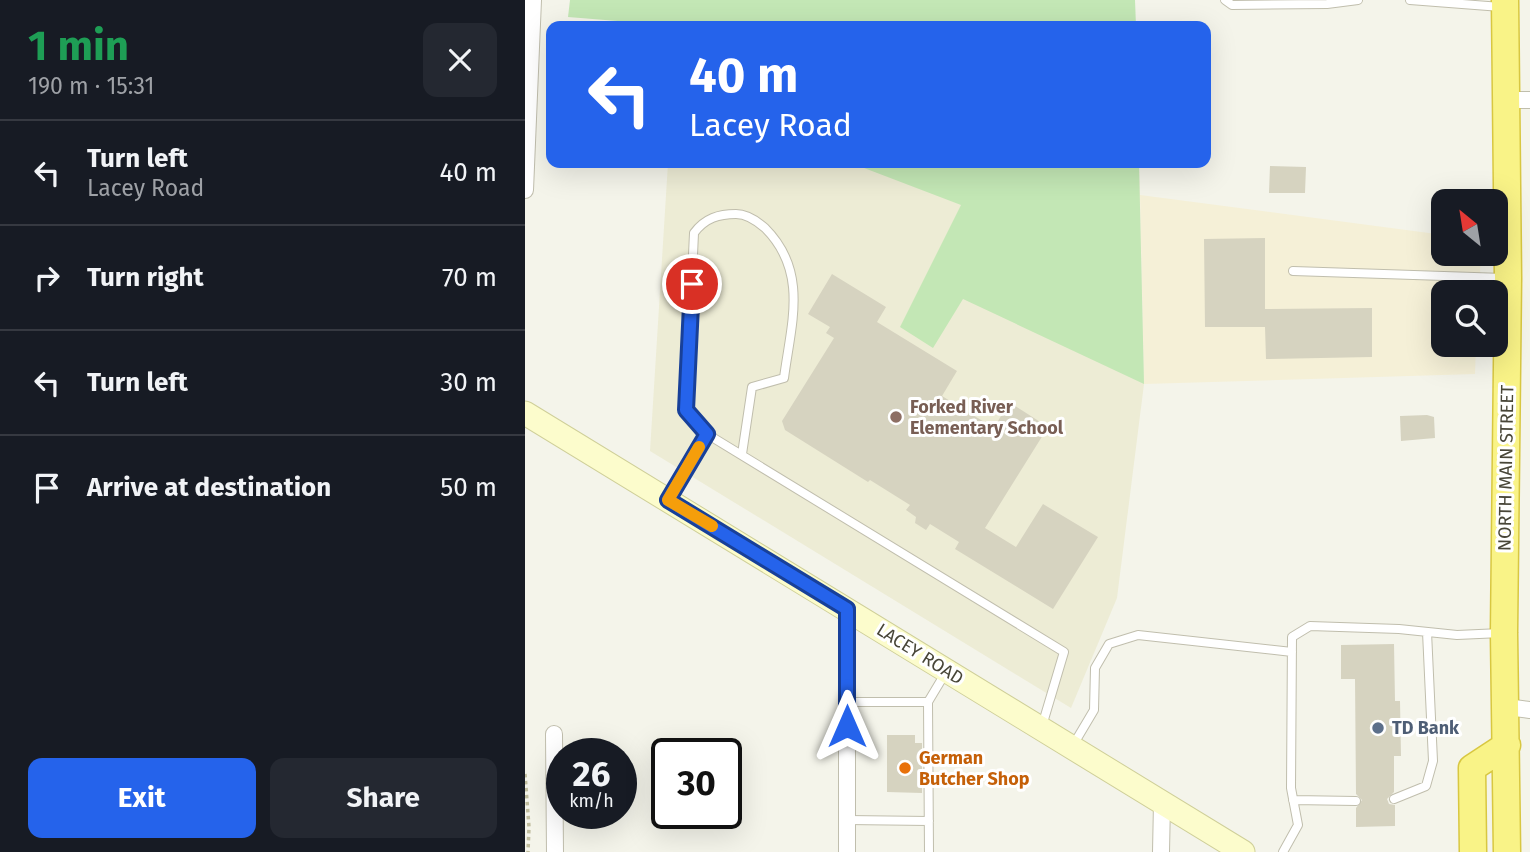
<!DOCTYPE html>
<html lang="en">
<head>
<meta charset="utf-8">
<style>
	:root { --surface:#171b24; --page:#242831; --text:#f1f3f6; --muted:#9ea1a6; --line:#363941; --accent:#2563eb }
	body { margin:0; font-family:"Fira Sans",sans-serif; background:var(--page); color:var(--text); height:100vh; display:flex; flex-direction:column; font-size:26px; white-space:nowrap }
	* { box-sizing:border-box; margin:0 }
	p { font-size:23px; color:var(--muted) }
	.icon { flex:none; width:38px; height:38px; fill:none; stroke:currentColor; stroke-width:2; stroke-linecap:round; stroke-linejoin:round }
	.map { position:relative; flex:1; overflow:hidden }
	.sheet { display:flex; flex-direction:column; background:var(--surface); width:525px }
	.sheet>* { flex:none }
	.hud { position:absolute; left:21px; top:21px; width:665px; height:147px; border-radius:14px; box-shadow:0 7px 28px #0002; background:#2563eb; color:#fff; overflow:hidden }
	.needle { width:46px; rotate:330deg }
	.buttons { position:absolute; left:906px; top:189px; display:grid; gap:14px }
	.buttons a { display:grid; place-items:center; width:77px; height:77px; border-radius:14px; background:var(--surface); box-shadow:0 7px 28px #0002; font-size:35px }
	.speed { position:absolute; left:21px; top:738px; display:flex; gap:14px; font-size:35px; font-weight:700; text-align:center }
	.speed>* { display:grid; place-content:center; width:91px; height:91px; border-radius:50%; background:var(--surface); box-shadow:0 7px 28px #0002; line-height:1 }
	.speed small { font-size:18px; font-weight:400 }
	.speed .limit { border:4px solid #111; border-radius:10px; background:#fff; color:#111 }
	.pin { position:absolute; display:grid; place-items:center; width:60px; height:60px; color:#fff; margin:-30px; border:4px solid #fff; border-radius:50%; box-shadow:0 2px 7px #0007 }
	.me { position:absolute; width:77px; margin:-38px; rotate:0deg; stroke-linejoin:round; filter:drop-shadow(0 0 5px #0008) }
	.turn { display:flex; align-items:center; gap:24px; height:147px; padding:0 28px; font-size:32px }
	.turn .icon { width:91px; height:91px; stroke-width:2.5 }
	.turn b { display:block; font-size:49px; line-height:60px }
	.round { display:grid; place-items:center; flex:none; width:74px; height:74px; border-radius:14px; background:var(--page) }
	.headline { display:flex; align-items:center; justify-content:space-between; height:119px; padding:0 28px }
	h1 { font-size:42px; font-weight:700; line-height:52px; color:#1e9e55 }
	.action { display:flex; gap:14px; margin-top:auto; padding:14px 28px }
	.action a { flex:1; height:80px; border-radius:14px; background:var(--accent); color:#fff; font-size:28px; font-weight:700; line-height:80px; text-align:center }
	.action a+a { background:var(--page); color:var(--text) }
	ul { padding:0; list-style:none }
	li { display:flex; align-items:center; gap:21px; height:105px; padding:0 28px; border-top:2px solid var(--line) }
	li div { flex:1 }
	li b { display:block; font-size:26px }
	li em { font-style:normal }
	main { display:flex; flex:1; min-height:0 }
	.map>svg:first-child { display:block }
	.commercial { fill:#f5f0d7 }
	.education { fill:#edecd5 }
	.green { fill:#c3e7b5 }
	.building { fill:#d6d3c0 }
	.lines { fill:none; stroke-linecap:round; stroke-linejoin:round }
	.service-casing { stroke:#c0bead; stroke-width:10 }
	.minor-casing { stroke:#c0bead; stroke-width:18 }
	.secondary-casing { stroke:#cfcf99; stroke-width:25 }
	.trunk-casing { stroke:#d8c741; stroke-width:29 }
	.path { stroke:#c1be9f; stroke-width:3.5; stroke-dasharray:3.5 3.5; stroke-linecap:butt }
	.service { stroke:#fff; stroke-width:8 }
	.minor { stroke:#fff; stroke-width:16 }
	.secondary { stroke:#fcfccc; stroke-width:23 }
	.trunk { stroke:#f9f387; stroke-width:26 }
	.route-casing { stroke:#184099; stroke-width:18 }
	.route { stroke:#2563eb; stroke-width:12 }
	.slow { stroke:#f59e0b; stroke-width:12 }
	.education-dot { fill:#8d6e63; stroke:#fff; stroke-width:2.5 }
	.service-dot { fill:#5c6f8a; stroke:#fff; stroke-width:2.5 }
	.food-dot { fill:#e8710a; stroke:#fff; stroke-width:2.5 }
	.labels { text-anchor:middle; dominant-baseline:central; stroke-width:6; stroke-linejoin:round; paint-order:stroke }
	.education-label { font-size:18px; font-weight:bold; fill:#785e54; stroke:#fff; text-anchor:start }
	.street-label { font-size:18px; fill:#484638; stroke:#fff }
	.service-label { font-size:18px; font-weight:bold; fill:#4e5e75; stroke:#fff; text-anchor:start }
	.food-label { font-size:18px; font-weight:bold; fill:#c56008; stroke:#fff; text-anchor:start }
</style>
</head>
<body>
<main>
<section class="sheet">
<div class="headline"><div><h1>1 min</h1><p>190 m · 15:31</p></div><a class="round"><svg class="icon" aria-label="close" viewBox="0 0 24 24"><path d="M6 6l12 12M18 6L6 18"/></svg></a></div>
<ul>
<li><svg class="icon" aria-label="left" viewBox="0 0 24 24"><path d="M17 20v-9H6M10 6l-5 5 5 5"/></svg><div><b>Turn left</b><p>Lacey Road</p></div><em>40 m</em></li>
<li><svg class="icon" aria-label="right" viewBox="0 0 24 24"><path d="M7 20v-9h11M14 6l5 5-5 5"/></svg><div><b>Turn right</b></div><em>70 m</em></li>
<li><svg class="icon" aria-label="left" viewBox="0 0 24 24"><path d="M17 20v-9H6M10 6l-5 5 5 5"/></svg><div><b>Turn left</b></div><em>30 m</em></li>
<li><svg class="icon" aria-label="arrive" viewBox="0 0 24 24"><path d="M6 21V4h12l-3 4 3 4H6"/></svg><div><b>Arrive at destination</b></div><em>50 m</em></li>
</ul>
<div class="action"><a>Exit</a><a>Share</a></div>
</section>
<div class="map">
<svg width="1005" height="852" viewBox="0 0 1005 852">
	<rect width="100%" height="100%" fill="#f4f4ea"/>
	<!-- commercial -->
	<path class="commercial" d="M615,195L919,235V254H956L954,292H919V345H951L950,374L619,384Z"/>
	<!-- education -->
	<path class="education" d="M143,163H614L619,384L592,598L546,708L125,451Z"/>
	<!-- green -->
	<path class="green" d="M45,0H610L611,26H154L43,17Z
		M326,163H614L619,384L438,299L408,348L375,327L436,205Z"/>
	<!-- building -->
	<path class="building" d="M745,166L781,167L780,193H744Z
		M740,238V309L847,308V357L741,359L740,327H680L679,239Z
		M307,274L361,307L352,322L432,371L417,396L469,428L484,402L523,427L460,528L491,547L518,504L573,537L528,609L430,549L434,542L405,524L401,530L390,523L391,517L381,510L385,505L345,480L343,482L260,430L257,421L309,338L301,333L305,327L283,314Z
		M902,415L909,417L910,438L876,441L875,416Z
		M869,644L870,701H875L876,756H869V792L862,799L864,804L870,805V826L831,827V808L837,800L831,794L830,679H816V645Z
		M362,735H390V743H397V793L362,792Z"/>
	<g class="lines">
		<!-- service casing -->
		<g class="service-casing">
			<path id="service" d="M700,0L707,5L802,4L833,0
				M885,0L976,7
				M768,271L979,278
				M217,454L227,387L259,378C266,324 284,272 240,228C232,221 222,214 211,214C194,214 180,218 169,233L161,410L182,434L539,652L517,726
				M144,497L182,434
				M322,702H403L421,672
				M403,702L404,852
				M547,747L569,710L570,668L584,644L613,635L767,652
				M869,799L901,786L908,761L902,632
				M768,800L831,801
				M322,820L404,821
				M758,852L773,825L766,788L767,637L785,626L874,629L932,635L976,633"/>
		</g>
		<!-- minor casing -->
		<g class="minor-casing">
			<path id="minor" d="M982,100H1005
				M0,190L8,0
				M982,707L1005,710
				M29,734L30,852
				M322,852V609
				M636,852L637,803"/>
		</g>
		<!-- secondary casing -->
		<g class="secondary-casing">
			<path id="secondary" d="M0,413L718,852"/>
		</g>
		<!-- trunk casing -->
		<g class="trunk-casing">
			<path id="trunk" d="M980,0L983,278L979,633L982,852
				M948,852L947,768L982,745"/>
		</g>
		<!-- path -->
		<path class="path" d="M0,774L4,827L3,852"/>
		<!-- service -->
		<use href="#service" class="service"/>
		<!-- minor -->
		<use href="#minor" class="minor"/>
		<!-- secondary -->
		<use href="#secondary" class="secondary"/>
		<!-- trunk -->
		<use href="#trunk" class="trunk"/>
	</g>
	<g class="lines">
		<!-- route casing -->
		<g class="route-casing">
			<path id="route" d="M167,284L161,410L182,434L143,500L322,609V726"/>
		</g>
		<!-- route -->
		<use href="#route" class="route"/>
		<!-- slow -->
		<path class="slow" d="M174,447L143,500L187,526"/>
	</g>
	<!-- markers -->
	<circle class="education-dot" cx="371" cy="417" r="7"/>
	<circle class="service-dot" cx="853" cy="728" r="7"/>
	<circle class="food-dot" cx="380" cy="768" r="7"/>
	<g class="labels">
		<!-- education labels -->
		<g class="education-label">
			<text x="385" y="407">Forked River<tspan x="385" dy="21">Elementary School</tspan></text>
		</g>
		<!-- street labels -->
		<g class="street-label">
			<text transform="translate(981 468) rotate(-89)">NORTH MAIN STREET</text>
			<text transform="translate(395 654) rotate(32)">LACEY ROAD</text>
		</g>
		<!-- service labels -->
		<g class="service-label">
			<text x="867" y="728">TD Bank</text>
		</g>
		<!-- food labels -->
		<g class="food-label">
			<text x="394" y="758">German<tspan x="394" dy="21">Butcher Shop</tspan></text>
		</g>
	</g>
</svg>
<div class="buttons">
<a><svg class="needle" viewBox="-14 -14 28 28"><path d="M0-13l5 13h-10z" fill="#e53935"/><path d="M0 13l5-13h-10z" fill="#9ea1a6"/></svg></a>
<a><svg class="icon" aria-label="search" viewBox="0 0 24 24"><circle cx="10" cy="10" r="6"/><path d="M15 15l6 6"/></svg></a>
</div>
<div class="speed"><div>26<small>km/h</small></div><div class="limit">30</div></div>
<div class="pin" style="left:167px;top:284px;background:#d93025"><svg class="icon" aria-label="arrive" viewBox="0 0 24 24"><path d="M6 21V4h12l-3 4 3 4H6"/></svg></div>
<svg class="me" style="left:322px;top:726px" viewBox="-20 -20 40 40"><path d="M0-17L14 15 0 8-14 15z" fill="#2563eb" stroke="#fff" stroke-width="4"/></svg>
<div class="hud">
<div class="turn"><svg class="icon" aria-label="left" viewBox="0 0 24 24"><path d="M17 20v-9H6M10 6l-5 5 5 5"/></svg><div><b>40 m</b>Lacey Road</div></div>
</div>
</div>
</main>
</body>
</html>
